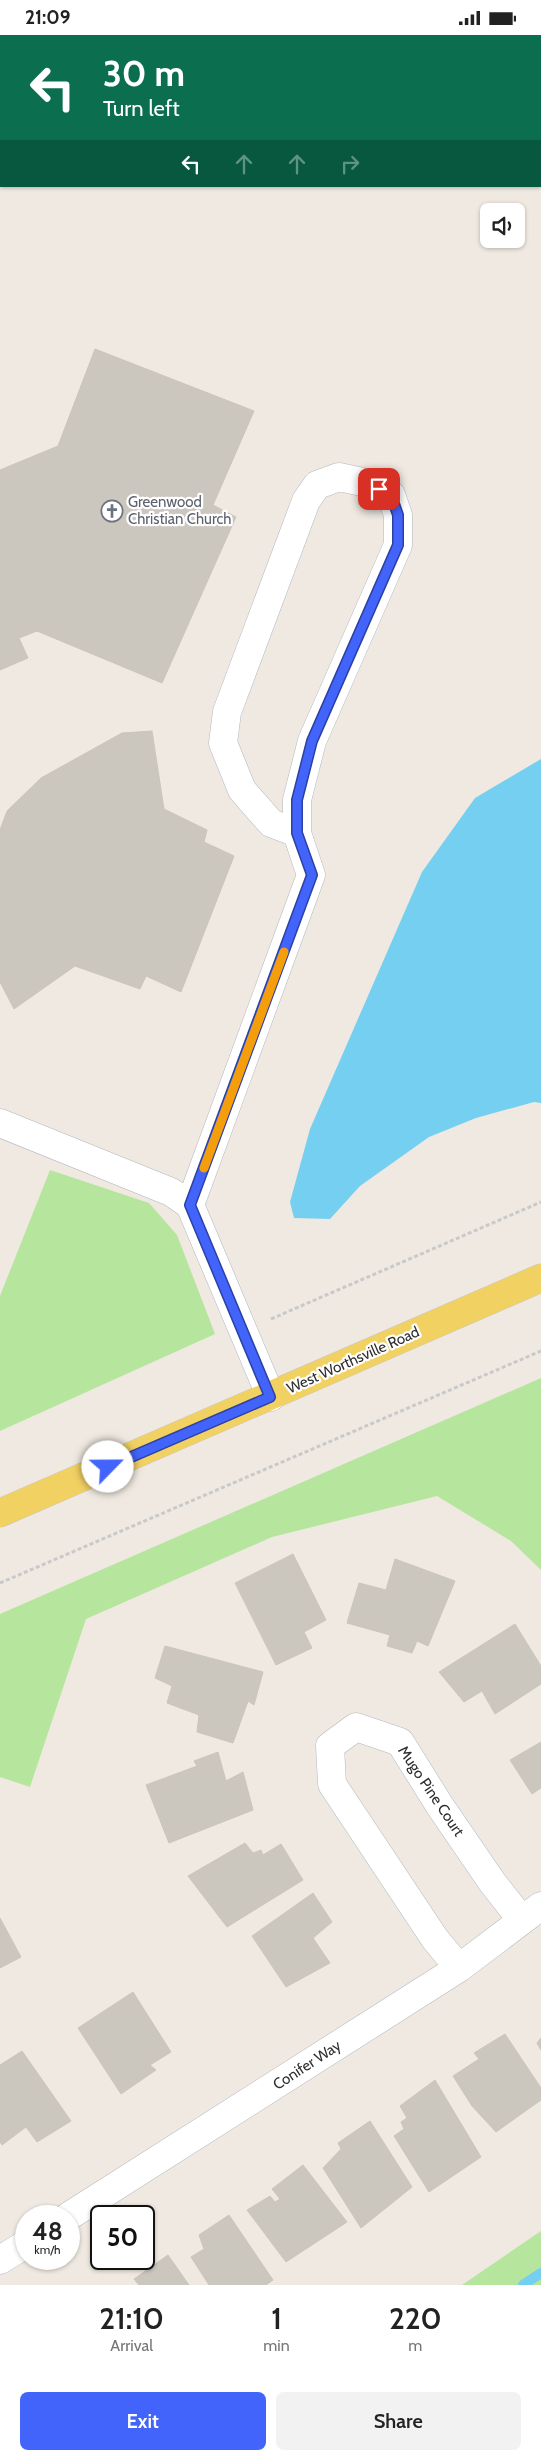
<!DOCTYPE html>
<html lang="en">
<head>
<meta charset="utf-8">
<style>
	:root { --surface:#fff; --page:#f2f2f2; --text:#222; --muted:#767676; --accent:#4264fb }
	body { margin:0; font-family:Cabin,sans-serif; background:var(--page); color:var(--text); height:100vh; display:flex; flex-direction:column; font-size:19px; white-space:nowrap }
	* { box-sizing:border-box; margin:0 }
	p { font-size:16px; color:var(--muted) }
	.icon { flex:none; width:28px; height:28px; fill:none; stroke:currentColor; stroke-width:2; stroke-linecap:round; stroke-linejoin:round }
	.map { position:relative; height:2250px; overflow:hidden }
	.side { display:flex; flex-direction:column; background:var(--surface); flex:1 }
	.side>* { flex:none }
	.banner { position:absolute; left:0px; top:0px; width:541px; height:152px; box-shadow:0 1px 4px #0004; background:#0b6e4f; color:#fff; overflow:hidden }
	.buttons { position:absolute; left:480px; top:168px; display:grid; gap:10px }
	.buttons a { display:grid; place-items:center; width:45px; height:45px; border-radius:8px; background:var(--surface); box-shadow:0 1px 4px #0004; font-size:25px }
	.speed { position:absolute; left:15px; top:2170px; display:flex; gap:10px; font-size:25px; font-weight:700; text-align:center }
	.speed>* { display:grid; place-content:center; width:65px; height:65px; border-radius:50%; background:var(--surface); box-shadow:0 1px 4px #0004; line-height:1 }
	.speed small { font-size:12px; font-weight:400 }
	.speed .limit { border:2px solid #111; border-radius:8px; background:#fff; color:#111 }
	.pin { position:absolute; display:grid; place-items:center; width:42px; height:42px; color:#fff; margin:-21px; border-radius:10px; box-shadow:0 2px 8px #0006 }
	.me { position:absolute; width:55px; margin:-28px; rotate:67deg; stroke-linejoin:round; filter:drop-shadow(0 0 4px #0008) }
	.turn { display:flex; align-items:center; gap:18px; height:105px; padding:0 20px; font-size:22px }
	.turn .icon { width:65px; height:65px; stroke-width:2.5 }
	.turn b { display:block; font-size:35px; line-height:42px }
	.lanes { display:flex; align-items:center; height:48px; padding:0 20px; background:#0003; justify-content:center; gap:25px; direction:ltr }
	.lanes .off { opacity:.35 }
	.eta { display:flex; justify-content:space-evenly; align-items:center; height:85px; text-align:center }
	.eta b { font-size:30px; font-weight:600; line-height:35px }
	.button { display:flex; gap:10px; margin-top:auto; padding:10px 20px }
	.button a { flex:1; height:58px; border-radius:8px; background:var(--accent); color:#fff; font-size:20px; font-weight:600; line-height:58px; text-align:center }
	.button a+a { background:var(--page); color:var(--text) }
	.status { display:flex; justify-content:space-between; align-items:center; height:35px; padding:0 25px; background:var(--surface); direction:ltr }
	.status svg { height:14px; fill:currentColor }
	.map>svg:first-child { display:block }
	.green { fill:#b6e59e }
	.water { fill:#75cff0 }
	.lines { fill:none; stroke-linecap:round; stroke-linejoin:round }
	.stream { stroke:#75cff0; stroke-width:10 }
	.building { fill:#cbc7bf; stroke:#cbc5ba }
	.minor-casing { stroke:#b4b7c1; stroke-width:29 }
	.major-casing { stroke:#c9c9c9; stroke-width:29 }
	.path { stroke:#c9c9c9; stroke-width:3; stroke-dasharray:4 2.5; stroke-linecap:butt }
	.minor { stroke:#fff; stroke-width:28 }
	.major { stroke:#f2d163; stroke-width:28 }
	.route-casing { stroke:#2b41a3; stroke-width:12 }
	.route { stroke:#4264fb; stroke-width:9 }
	.slow { stroke:#f59e0b; stroke-width:9 }
	.labels { text-anchor:middle; dominant-baseline:central; stroke-width:4.5; stroke-linejoin:round; paint-order:stroke }
	.worship-label { font-size:15px; fill:#5b616d; stroke:#fff; text-anchor:start }
	.street-label { font-size:15px; fill:#2e2e2e; stroke:#fff }
</style>
</head>
<body>
<div class="status"><b>21:09</b><svg viewBox="0 0 49 12"><path d="M0 12V9h3v3zM5 12V6h3v6zM10 12V3h3v9zM15 12V0h3v12zM26 1h20v11H26zM47 4h2v5h-2z"/></svg></div>
<div class="map">
<svg width="541" height="2250" viewBox="0 0 541 2250">
	<rect width="100%" height="100%" fill="#efe9e1"/>
	<!-- green -->
	<path class="green" d="M50,1135L149,1168L177,1200L215,1299L0,1396V1261Z
		M541,1343V1535L511,1506L437,1461L272,1502L86,1584L30,1752L0,1742V1579Z
		M541,2196V2250H462Z"/>
	<!-- water -->
	<path class="water" d="M541,724V1068L534,1067L476,1083L429,1102L360,1151L330,1184L294,1183L290,1167L310,1094L422,837L475,763Z"/>
	<g class="lines">
		<!-- stream -->
		<path class="stream" d="M523,2250L541,2238"/>
	</g>
	<!-- building -->
	<path class="building" d="M95,314L254,376L213,470L236,482L162,648L37,596L19,603L28,623L0,635V435L58,411Z
		M152,696L164,774L207,795L204,807L234,821L181,957L146,941L140,954L75,931L14,974L0,947V795L7,776L41,743L122,698Z
		M293,1519L326,1585L304,1597L312,1613L276,1630L235,1548Z
		M395,1524L455,1546L428,1611L417,1606L412,1618L387,1611L390,1600L347,1588L359,1548L386,1555Z
		M515,1589L541,1631V1649L495,1679L482,1656L464,1667L439,1637Z
		M165,1611L263,1637L254,1670L248,1666L233,1708L197,1697L199,1680L167,1668L172,1651L155,1643Z
		M541,1707V1753L532,1759L510,1725Z
		M218,1717L226,1746L243,1737L253,1775L169,1808L146,1750L197,1731L194,1726Z
		M245,1808L253,1818L261,1815L263,1820L281,1809L303,1845L227,1892L188,1841Z
		M313,1858L332,1887L313,1903L330,1928L286,1952L252,1901Z
		M0,1883L21,1922L0,1933Z
		M133,1957L171,2017L150,2030L156,2035L121,2059L78,1993Z
		M505,1999L541,2053V2065L496,2097L472,2071L453,2041L479,2024L474,2018Z
		M541,2003V2015L537,2008Z
		M22,2016L71,2086L37,2107L26,2092L2,2110L0,2107V2030Z
		M435,2045L481,2122L429,2157L394,2101L404,2094L401,2087L407,2083L400,2071Z
		M370,2086L412,2152L361,2193L323,2133L341,2114L338,2108Z
		M303,2130L347,2187L286,2227L247,2175L270,2161L275,2167L280,2164L272,2154Z
		M229,2180L273,2245L266,2250H209L191,2222L204,2214L199,2200Z
		M168,2220L189,2250H139L134,2244Z"/>
	<g class="lines">
		<!-- minor casing -->
		<g class="minor-casing">
			<path id="minor" d="M339,442L367,448L391,460L398,480V510L312,706L297,765V798L271,788L242,755L223,708L227,677L306,466L317,450Z
				M0,1088L171,1157L190,1170L271,1362
				M190,1170L311,840L297,798
				M459,1933L435,1904L332,1749L330,1711L356,1692L400,1707L440,1771L492,1847L521,1884
				M69,2181L459,1933L541,1871
				M0,2225L26,2209"/>
		</g>
		<!-- major casing -->
		<g class="major-casing">
			<path id="major" d="M0,1478L541,1243"/>
		</g>
		<!-- path -->
		<path class="path" d="M271,1284L541,1167
			M0,1548L541,1316"/>
		<!-- minor -->
		<use href="#minor" class="minor"/>
		<!-- major -->
		<use href="#major" class="major"/>
	</g>
	<g class="lines">
		<!-- route casing -->
		<g class="route-casing">
			<path id="route" d="M108,1432L270,1362L190,1170L312,840L297,798V765L312,706L398,510V480L391,460L379,454"/>
		</g>
		<!-- route -->
		<use href="#route" class="route"/>
		<!-- slow -->
		<path class="slow" d="M204,1133L284,917"/>
	</g>
	<!-- icons -->
	<defs>
		<g id="church-ring" transform="scale(1.125)"><circle r="9.5" fill="#fff" stroke="#6b7280" stroke-width="1.5"/><path d="M-1.2-6h2.4v3.5h3.3v2.4h-3.3V6h-2.4V-.1h-3.3v-2.4h3.3Z" fill="#6b7280"/></g>
	</defs>
	<g fill-rule="evenodd">
		<use href="#church-ring" x="112" y="476"/>
	</g>
	<g class="labels">
		<!-- worship labels -->
		<g class="worship-label">
			<text x="128" y="467">Greenwood<tspan x="128" dy="17">Christian Church</tspan></text>
		</g>
		<!-- street labels -->
		<g class="street-label">
			<text transform="translate(353 1325) rotate(-24)">West Worthsville Road</text>
			<text transform="translate(431 1756) rotate(56)">Mugo Pine Court</text>
			<text transform="translate(307 2030) rotate(-33)">Conifer Way</text>
		</g>
	</g>
</svg>
<div class="buttons">
<a><svg class="icon" aria-label="sound" viewBox="0 0 24 24"><path d="M4 9h4l5-4v14l-5-4H4zM17 9q2 3 0 6"/></svg></a>
</div>
<div class="speed"><div>48<small>km/h</small></div><div class="limit">50</div></div>
<div class="pin" style="left:379px;top:454px;background:#d93025"><svg class="icon" aria-label="arrive" viewBox="0 0 24 24"><path d="M6 21V4h12l-3 4 3 4H6"/></svg></div>
<svg class="me" style="left:108px;top:1432px" viewBox="-20 -20 40 40"><circle r="19" fill="#fff"/><path d="M0-13L10 11 0 6-10 11z" fill="#4264fb"/></svg>
<div class="banner">
<div class="turn"><svg class="icon" aria-label="left" viewBox="0 0 24 24"><path d="M17 20v-9H6M10 6l-5 5 5 5"/></svg><div><b>30 m</b>Turn left</div></div>
<div class="lanes"><svg class="icon" aria-label="left" viewBox="0 0 24 24"><path d="M17 20v-9H6M10 6l-5 5 5 5"/></svg><svg class="icon off" aria-label="ahead" viewBox="0 0 24 24"><path d="M12 20V5M6 11l6-6 6 6"/></svg><svg class="icon off" aria-label="ahead" viewBox="0 0 24 24"><path d="M12 20V5M6 11l6-6 6 6"/></svg><svg class="icon off" aria-label="right" viewBox="0 0 24 24"><path d="M7 20v-9h11M14 6l5 5-5 5"/></svg></div>
</div>
</div>
<section class="side">
<div class="eta">
<div><b>21:10</b><p>Arrival</p></div>
<div><b>1</b><p>min</p></div>
<div><b>220</b><p>m</p></div>
</div>
<div class="button"><a>Exit</a><a>Share</a></div>
</section>
</body>
</html>
